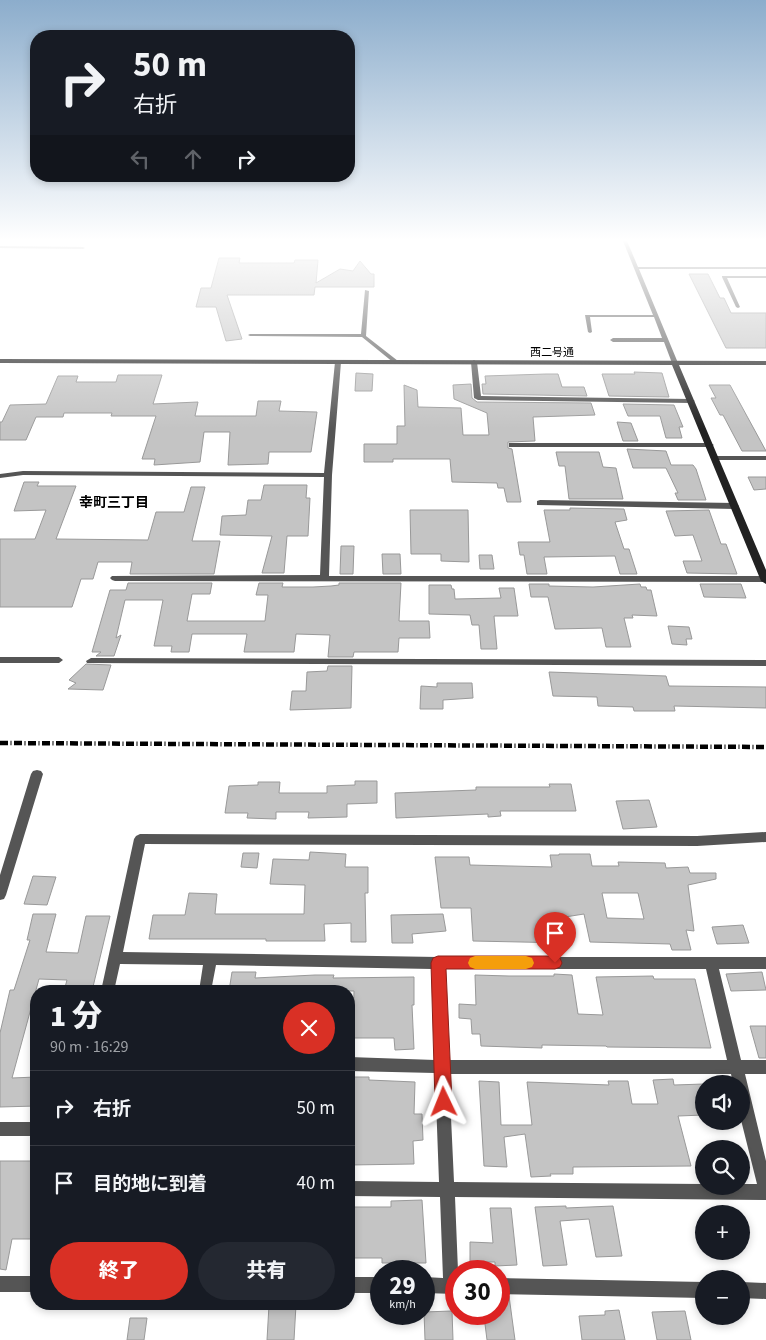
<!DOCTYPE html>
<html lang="ja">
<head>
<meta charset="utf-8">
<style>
	:root { --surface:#171b24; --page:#242831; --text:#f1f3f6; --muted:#9ea1a6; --line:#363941; --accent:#d93025 }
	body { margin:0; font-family:"Source Sans 3","Noto Sans JP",sans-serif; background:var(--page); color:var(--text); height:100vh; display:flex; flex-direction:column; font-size:19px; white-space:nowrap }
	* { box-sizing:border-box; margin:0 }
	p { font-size:16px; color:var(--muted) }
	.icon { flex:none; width:28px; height:28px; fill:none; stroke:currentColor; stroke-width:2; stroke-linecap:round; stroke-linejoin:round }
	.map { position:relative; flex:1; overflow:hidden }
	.sheet { position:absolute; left:30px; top:985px; width:325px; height:325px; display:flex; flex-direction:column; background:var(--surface); border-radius:20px; box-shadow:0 2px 8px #0003 }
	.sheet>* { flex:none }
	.top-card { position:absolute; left:30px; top:30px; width:325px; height:152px; border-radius:20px; box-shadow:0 2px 8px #0003; background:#171b24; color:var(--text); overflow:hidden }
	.buttons { position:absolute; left:695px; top:1075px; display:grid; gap:10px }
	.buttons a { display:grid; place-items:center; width:55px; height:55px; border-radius:50%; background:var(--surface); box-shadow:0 2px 8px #0003; font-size:25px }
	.speed { position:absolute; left:370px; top:1260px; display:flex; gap:10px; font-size:25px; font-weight:700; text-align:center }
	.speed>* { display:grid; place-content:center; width:65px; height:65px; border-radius:50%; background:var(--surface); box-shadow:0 2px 8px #0003; line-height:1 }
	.speed small { font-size:12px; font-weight:400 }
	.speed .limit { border:8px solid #d22; background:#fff; color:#111 }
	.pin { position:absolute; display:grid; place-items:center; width:42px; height:42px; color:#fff; margin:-51px -21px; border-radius:50% 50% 50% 0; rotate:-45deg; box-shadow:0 0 5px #0007 }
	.pin .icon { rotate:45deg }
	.me { position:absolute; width:55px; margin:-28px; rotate:358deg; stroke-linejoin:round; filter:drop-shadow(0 0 4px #0008) }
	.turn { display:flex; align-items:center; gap:18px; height:105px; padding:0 20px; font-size:22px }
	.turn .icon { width:65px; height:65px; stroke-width:2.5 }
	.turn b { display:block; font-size:35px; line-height:42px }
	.lanes { display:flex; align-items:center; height:48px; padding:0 20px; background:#0003; justify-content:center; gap:25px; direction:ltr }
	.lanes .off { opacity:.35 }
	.round { display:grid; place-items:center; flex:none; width:52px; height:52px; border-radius:26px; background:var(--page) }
	.overview { display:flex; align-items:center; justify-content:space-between; height:85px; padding:0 20px }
	h1 { font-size:30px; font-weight:800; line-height:38px }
	.action { display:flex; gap:10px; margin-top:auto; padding:10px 20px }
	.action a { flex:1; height:58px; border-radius:30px; background:var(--accent); color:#fff; font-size:20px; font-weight:800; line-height:58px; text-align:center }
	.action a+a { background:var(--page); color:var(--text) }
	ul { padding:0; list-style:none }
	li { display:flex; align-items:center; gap:15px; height:75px; padding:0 20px; border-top:1px solid var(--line) }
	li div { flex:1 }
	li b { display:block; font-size:19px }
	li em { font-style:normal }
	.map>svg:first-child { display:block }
	.building { fill:#c4c4c4; stroke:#999; fill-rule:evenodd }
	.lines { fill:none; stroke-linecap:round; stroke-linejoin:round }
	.lane { fill:#555; fill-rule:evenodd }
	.street { fill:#555; fill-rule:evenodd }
	.secondary { fill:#222; fill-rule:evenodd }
	.rail { stroke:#000; stroke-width:4.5; stroke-dasharray:8 2.5 1 2.5; stroke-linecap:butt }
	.route { fill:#d93025; stroke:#8d1f18 }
	.slow { fill:#f59e0b }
	.labels { text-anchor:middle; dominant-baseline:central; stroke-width:5; stroke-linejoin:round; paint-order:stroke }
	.far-street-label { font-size:11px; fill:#000; stroke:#fff }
	.neighbourhood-label { font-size:14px; font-weight:bold; fill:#000; stroke:#fff }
</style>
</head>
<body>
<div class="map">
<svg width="766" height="1340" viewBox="0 0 766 1340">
	<rect width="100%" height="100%" fill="#fff"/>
	<!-- building -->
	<path class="building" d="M219,258H240L239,263H294L295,260H318L316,283L340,269L353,271L360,261L371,274H374V287H315L314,295H227L242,339L226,341L216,307H196L201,288H211Z
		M689,274H708L720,298H724L731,313H766V348H726Z
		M634,372L662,373L669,397L609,396L602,374H635Z
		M356,373L373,374L372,391H355Z
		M546,374H558L562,387H584L587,396L483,394L482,384H486L485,376Z
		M118,375H162L153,404L198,402L195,416H256L258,401H281L279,411L317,412L311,452H269L268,464L228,465L230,432H204L200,462L154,465L155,459H142L156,416H111L112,413H64L63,417H36L26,440H0V422H2L10,405L46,404L58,376H78L76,382H116Z
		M471,384L472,398L477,402L591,403L595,415L533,417L535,441L508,442V448L512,449L521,502H507L504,488H498L497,483L452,482L450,459H393V462H364V444H397V426H405L404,385L417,390L418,407L461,408L463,435H489L487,413L454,399L453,385Z
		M709,385H730L766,451H742L723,415H720L711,398H716Z
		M623,404L674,405L683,427H679L682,438H666L660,416H628Z
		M617,422L631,423L638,441H623Z
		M627,449L666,451L671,465H693L696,469L706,500H678L675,493H678L666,468H633Z
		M556,452H599L603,467L616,468L623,499H569L565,466H559Z
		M748,477H766V489L754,490Z
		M24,482H39L37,486H76L56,539L148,540L156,512H184L191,487H205L192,541H220L214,574H130L132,562H98L93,579H81L72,607H0V539H35L46,510L14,511Z
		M264,485H307L306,498H310L308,536H287L284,573H262L272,536L220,535L222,516L246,515L248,500H261Z
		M570,508L624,509L627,520L615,522L624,549H629L637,574H620L615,556L544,557L547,574H527L524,555H520L518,542H550L544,510H570Z
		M410,510H468L469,562L441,561V554H411Z
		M709,510L721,544H726L737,574L687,573L683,561H702L693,535L675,536L666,511Z
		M341,546H354L353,574H340Z
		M382,554H400L401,574H383Z
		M479,555H492L494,569H480Z
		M128,583H212L210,594H192L187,621H265L268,595H256L259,583H283L282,587H313L331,586L339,585V583H401L399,621H429L430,638H399L398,652H354L353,657H328L330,635L296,634L294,652H244L247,634H192L189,652H171L172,646H154L163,600H125L116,638L121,635L114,656H96L101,652H92L110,590H126Z
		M529,584H549V586L593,587L640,584L641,587H646L647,590H651L657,616L632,615L633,618H624L631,647H606L602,628L555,629L548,597H531Z
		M700,584H741L746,598L704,597Z
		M429,585H451L452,589H454L455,599L501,598L499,588H514L518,616H494L497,649H481L479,625H472L470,615L429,614Z
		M668,626L689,627L692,639H686L687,645L672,644Z
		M86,664L111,665L103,690L68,689L76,683L69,680Z
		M328,666H352L351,708L290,710L292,691H306L307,672L327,671Z
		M549,672L666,676L669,686L766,687V708L674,706L675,711H634L633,707L598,706L597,697L553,696Z
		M437,683H472L473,698L443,700V709H420L421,686L437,687Z
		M355,781H377V803L347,804V817L308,818L309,812H276V819L247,818L248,813H225L229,786L258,785V782H280L279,793H327V786L355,785Z
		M549,784H571L576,811H500L501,816L488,817V814L396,818L395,793L476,790V787H550Z
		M649,800L657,827L623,829L616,801Z
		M310,852L346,854L345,867H368V893H365L366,942H351V923L324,924L325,941H266V939H149L153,915H185L189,893L217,894L215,914H304L305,885L270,884L273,859L309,860Z
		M243,853H259L257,868L241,867Z
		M559,854H590L592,866H619L618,862L665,863L666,868L688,867L690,873H716V879L688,885L694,931L686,930L691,950H672L670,944L590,942L584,914L565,917L568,943L473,941L471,908H441L435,857H469L470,865L552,867L550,855H559ZM602,893H638L644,919L607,918Z
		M33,876L56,877L47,905L24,904Z
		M33,914H56L46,952L78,953L86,916H110L92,991H64L67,980L39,979L12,1078L36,1077V1106L0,1107V1033L10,990H14L30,940H27Z
		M443,914L446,931L412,934L413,943H392L391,915Z
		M743,925L749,943L717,944L712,927Z
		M232,972H256L255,978L315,975H334L333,978L414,977V1005H412L414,1049L395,1050L394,1038H353L354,991H229Z
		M762,972L766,990L731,991L726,974Z
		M554,974L572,975L578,1014L603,1015L596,977L653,976L654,979H695L711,1048L607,1047L606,1046L542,1045V1048L481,1046L480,1034H472L471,1019L459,1018V1004L476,1005L475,975L509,976H554Z
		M750,1026H766V1058H759Z
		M349,1077H369V1080L415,1082L414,1114H422L423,1140L413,1141L414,1164L349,1165Z
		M673,1079L674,1085L704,1084V1115L678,1116L691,1166L573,1167V1174H550L551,1176L531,1177L525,1134L504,1137L507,1167L484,1166L479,1081L499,1082L501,1125H532L527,1082L609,1085L608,1081H628L632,1104H658L653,1080Z
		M0,1161H36V1239H12L6,1270L0,1269Z
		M422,1200L426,1263H382V1258H349V1207H391V1201Z
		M566,1206V1208L613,1206L622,1256L596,1257L589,1219L560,1221L567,1265L543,1266L535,1207Z
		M490,1208H511L517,1265L495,1266V1262H470V1242L493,1243Z
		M499,1296H509L515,1340H487L484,1316L499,1314Z
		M269,1305H296L294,1340H267Z
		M619,1310L625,1340H582L579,1316L605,1315V1311Z
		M452,1311L453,1340H425L424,1312Z
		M685,1311L691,1340H657L652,1312Z
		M130,1318H147L144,1340H127Z"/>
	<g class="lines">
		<!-- lane -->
		<path class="lane" d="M623,241H627L638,267H766V269H639L678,363L675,365L672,363L664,342H613L610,340L613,338H662L654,317H590L592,332L590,333L588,332L585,315H653Z
			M0,246L83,247L85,248L83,249L0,248Z
			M722,276H766V278H727L740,307L738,308L736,307L722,277Z
			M365,290L369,291L366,336L398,361V363H394L362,337L250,336L248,335L250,334H361Z
			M0,657H59L63,660L59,663H0Z"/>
		<!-- street -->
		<path class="street" d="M338,360L341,362L332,475L329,576H766V582L115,581L112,580L110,578L112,576L320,575L324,477L23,475L0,478V474L23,471L324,473L335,362Z
			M474,360L477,362L481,396L691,399L695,401L691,403L478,400L474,398L471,362Z
			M509,443H710L714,445L710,447H509Z
			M712,456H766V460H712Z
			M540,500L735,503L739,506L735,509L537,505V501Z
			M91,658L766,660V666L87,663L86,661Z
			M37,770L41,771L43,774L6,895L4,899L0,900V875L31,774L33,771Z
			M766,832V842L697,846L145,844L123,952L438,957H766V969H719L741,1060H766V1074H745L766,1161V1200L455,1197L458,1271H456V1294L424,1293V1277L443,1278L440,1197L349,1196V1181L439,1182L435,1073L349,1071V1057L435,1060L432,969L216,965L211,991H199L203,965L120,964L114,991H101L134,839L136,836L140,834L697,836ZM445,969H706L727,1060H449ZM449,1074H731L733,1084H741V1120L757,1184H741V1186H704V1184L454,1182Z
			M0,1122H36V1136H0Z
			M0,1276H36V1292H0Z
			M349,1277H381V1293H349Z
			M499,1278L704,1282V1298L499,1294Z
			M741,1282L766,1283V1299L741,1298Z"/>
		<!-- secondary -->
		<path class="secondary" d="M0,359L766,361V365H679L766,570V584L761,581L672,365L0,363Z"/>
		<!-- rail -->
		<path class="rail" d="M0,743L766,747"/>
	</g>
	<!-- sky -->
	<linearGradient id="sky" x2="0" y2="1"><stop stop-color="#8cadcc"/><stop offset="0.56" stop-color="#fff"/><stop offset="1" stop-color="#fff" stop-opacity="0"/></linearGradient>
	<rect width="766" height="429" fill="url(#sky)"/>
	<!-- route -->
	<path class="route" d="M438,956H555L560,958L562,963L560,967L555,969H446L452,1102L449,1107L444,1110L438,1107L435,1102L431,963L433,958Z"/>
	<!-- slow -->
	<path class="slow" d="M475,956H526L532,958L534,963L532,967L526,969H475L470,967L468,963L470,958Z"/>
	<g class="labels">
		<!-- far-street labels -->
		<g class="far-street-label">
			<text x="552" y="352">西二号通</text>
		</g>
		<!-- neighbourhood labels -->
		<g class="neighbourhood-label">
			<text x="114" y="503">幸町三丁目</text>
		</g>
	</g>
</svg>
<div class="buttons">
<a><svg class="icon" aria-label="sound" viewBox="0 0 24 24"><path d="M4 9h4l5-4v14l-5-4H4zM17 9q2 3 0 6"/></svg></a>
<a><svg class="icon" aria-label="search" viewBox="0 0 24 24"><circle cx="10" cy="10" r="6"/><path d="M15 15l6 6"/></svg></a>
<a>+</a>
<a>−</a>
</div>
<div class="speed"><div>29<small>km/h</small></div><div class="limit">30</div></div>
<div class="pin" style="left:555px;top:963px;background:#d93025"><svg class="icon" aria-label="arrive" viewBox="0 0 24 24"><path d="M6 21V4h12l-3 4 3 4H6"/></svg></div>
<svg class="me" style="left:444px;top:1102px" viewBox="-20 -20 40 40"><path d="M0-17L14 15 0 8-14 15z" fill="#d93025" stroke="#fff" stroke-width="4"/></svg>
<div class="top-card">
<div class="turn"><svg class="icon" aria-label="right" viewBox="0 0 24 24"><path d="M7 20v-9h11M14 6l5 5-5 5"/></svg><div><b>50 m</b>右折</div></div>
<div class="lanes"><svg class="icon off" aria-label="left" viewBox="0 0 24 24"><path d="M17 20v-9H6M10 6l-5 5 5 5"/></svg><svg class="icon off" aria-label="ahead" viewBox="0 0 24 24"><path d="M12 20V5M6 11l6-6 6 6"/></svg><svg class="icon" aria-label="right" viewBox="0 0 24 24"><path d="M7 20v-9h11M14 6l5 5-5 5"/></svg></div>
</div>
<section class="sheet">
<div class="overview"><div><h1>1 分</h1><p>90 m · 16:29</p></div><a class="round" style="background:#d93025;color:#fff"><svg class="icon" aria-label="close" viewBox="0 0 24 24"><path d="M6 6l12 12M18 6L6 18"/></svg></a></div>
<ul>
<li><svg class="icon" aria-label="right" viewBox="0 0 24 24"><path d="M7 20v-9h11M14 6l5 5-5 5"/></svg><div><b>右折</b></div><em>50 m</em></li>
<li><svg class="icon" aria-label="arrive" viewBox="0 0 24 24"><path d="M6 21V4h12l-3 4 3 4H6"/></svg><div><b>目的地に到着</b></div><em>40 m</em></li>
</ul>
<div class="action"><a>終了</a><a>共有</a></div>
</section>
</div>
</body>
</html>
